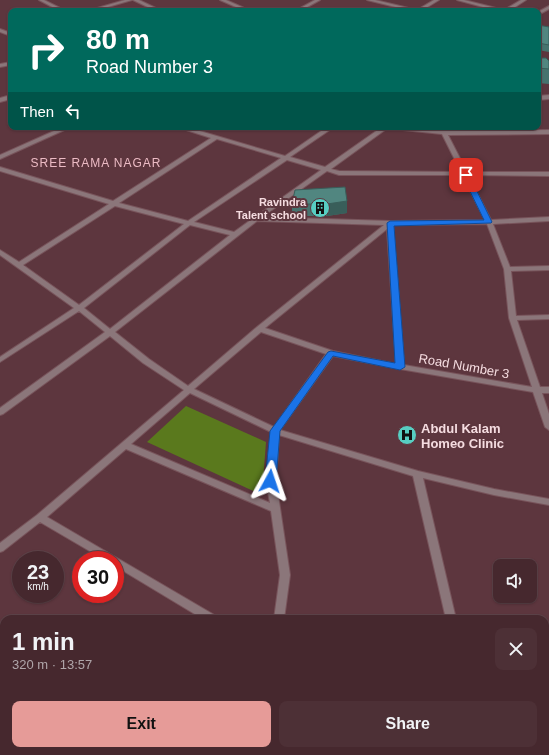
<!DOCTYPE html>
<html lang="en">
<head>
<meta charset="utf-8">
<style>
	:root { --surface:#46282e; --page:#4d3036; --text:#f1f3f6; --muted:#b0a6aa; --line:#5e444a; --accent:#e69b98 }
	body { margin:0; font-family:Helvetica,sans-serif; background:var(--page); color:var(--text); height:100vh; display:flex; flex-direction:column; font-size:15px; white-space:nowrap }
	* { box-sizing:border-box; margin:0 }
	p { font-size:13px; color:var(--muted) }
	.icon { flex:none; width:22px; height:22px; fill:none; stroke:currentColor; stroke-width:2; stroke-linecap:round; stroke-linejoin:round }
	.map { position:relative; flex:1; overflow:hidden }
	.side { position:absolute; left:0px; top:615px; width:549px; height:140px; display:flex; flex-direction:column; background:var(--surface); border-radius:12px 12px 0 0; box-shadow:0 1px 3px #0004,0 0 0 1px var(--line) }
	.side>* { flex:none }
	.hud { position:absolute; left:8px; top:8px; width:533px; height:122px; border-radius:8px; box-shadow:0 1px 3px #0004,0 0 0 1px var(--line); background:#00695c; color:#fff; overflow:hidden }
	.fabs { position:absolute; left:493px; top:559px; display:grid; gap:8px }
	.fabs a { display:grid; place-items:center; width:44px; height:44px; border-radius:8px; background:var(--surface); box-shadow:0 1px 3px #0004,0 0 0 1px var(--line); font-size:20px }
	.speed { position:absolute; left:12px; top:551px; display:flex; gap:8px; font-size:20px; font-weight:700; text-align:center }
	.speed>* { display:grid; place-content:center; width:52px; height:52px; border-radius:50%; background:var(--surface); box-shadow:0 1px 3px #0004,0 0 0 1px var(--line); line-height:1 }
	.speed small { font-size:10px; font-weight:400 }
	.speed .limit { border:6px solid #d22; background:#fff; color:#111 }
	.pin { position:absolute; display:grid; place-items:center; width:34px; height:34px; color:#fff; margin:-17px; border-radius:8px; box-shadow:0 2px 6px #0006 }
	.me { position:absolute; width:44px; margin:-22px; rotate:5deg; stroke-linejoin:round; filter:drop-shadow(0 0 3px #0008) }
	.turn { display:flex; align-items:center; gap:14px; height:84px; padding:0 12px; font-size:18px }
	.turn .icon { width:52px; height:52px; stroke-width:2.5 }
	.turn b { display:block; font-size:28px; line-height:34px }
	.then { display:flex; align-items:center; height:38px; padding:0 12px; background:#0003; gap:8px; font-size:15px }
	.round { display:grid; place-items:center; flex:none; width:42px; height:42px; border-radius:8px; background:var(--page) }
	.overview { display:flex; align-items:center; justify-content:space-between; height:68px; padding:0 12px }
	h1 { font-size:24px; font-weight:700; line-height:30px }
	.button { display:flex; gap:8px; margin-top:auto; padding:8px 12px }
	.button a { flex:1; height:46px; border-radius:8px; background:var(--accent); color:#111; font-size:16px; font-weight:700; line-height:46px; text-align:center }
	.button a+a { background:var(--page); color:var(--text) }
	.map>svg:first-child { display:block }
	.green { fill:#5a791d }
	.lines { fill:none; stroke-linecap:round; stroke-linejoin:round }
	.minor-casing { stroke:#78545b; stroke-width:2 }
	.minor { fill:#8b767a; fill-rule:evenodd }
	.wall { fill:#46736e }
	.shaded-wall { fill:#395e5a }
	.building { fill:#518680; stroke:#395e5a }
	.route { fill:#1a73e8; stroke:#114b97 }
	.labels { text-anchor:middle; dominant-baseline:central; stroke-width:4; stroke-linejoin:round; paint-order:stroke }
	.far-poi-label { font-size:11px; font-weight:bold; fill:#f5dce0; stroke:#5d363e; text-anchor:end }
	.far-neighbourhood-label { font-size:12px; letter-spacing:1px; fill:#ecbbc4; stroke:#5d363e }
	.street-label { font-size:13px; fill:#f5dce0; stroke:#5d363e }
	.poi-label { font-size:13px; font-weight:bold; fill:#f5dce0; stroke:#5d363e; text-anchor:start }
</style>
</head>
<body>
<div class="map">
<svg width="549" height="755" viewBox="0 0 549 755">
	<rect width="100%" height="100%" fill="#5d363e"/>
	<!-- green -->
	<path class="green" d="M186,406L266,442L262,495L147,442Z"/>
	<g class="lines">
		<!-- minor casing -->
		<g class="minor-casing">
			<path id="minor" d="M39,0H44L66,11H60Z
				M125,0H132L94,11H87Z
				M133,0H139L162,11H156Z
				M220,0H226L251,11H245Z
				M315,0H320L300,11H295Z
				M367,0H375L417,10L434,0H439L421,11H412Z
				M457,0H464L504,10L521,0H526L509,11H498Z
				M549,6V9L538,15V12Z
				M0,29L11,33V36L0,32Z
				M11,62V65L0,67V64Z
				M11,95V99L0,102V98Z
				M549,95V99L538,100V96Z
				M63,127H71L0,159V155Z
				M177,127H186L285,156L327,127H334L290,157L325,167L382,127H389L331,169L339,171L461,172L442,134L393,129L390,127H407L440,131L438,127H444L446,131L549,130V134L448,135L467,172H549V176L468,175L491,220L549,217V221L493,224L510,267L549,266V270L511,271L516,316L549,315V319L517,320L540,387H549V393H542L549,414V430L545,427L533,392L400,369L333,356L280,430L418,471L494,489L549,499V505L494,495L423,478L456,619H446L413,476L279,435L276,481L290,575L284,619H274L280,575L271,511L126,449L47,517L216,616L217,619H203L115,566V560H105L40,522L3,551L0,552V543L37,515L184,390L143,363L110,336L3,414L0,415V408L105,332L79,311L0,362V357L74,308L0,255V250L19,262L109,204L0,171V167L113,201L211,138ZM217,139L281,158L188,221L119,203ZM287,160L321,170L234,232L194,222ZM327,171L339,175H462L485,220L390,221L262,217ZM115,206L184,224L79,305L23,265ZM257,221L384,225L257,327L188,386L149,359L115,332ZM487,224L504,269L509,318L532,387L404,365L393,225ZM190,225L230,235L110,329L84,308ZM387,229L396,364L333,351L265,328ZM261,332L326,354L274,427L194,389ZM190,393L271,432L266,481L270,503L131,444Z
				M0,661L4,663V674L0,672Z
				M114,751H129L131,755H116Z
				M232,751H244L242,755H230Z
				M475,751H487L488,755H476Z"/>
		</g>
		<!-- minor -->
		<use href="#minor" class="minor"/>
	</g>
	<!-- wall -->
	<path class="wall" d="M538,25L549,27V52L538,50Z
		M538,52L539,58L549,61V84L538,83Z
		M347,201V213L327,216H292V204Z"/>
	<!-- shaded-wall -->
	<path class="shaded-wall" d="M347,201V213L327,216V204Z"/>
	<!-- building -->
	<path class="building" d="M538,25L549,27V45L538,43Z
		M538,52L540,54L539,58H546L549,61V69L538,68Z
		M345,187L347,201L327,204H292L295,190Z"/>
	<!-- route -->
	<path class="route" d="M466,173L469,175L492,222L491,223L394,226L405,367L400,370L333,356L280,431L276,481L274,484H267L265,481L270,431L328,352L331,351L395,363L387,223L390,221L484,220L462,175Z"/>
	<!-- icons -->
	<defs>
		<g id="building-disc" transform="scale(1)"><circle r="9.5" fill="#57cec2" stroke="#5d363e"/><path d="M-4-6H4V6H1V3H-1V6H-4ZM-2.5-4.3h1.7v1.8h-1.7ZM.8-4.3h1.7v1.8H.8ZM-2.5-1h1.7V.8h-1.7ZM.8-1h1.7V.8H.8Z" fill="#111"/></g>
		<g id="hospital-disc" transform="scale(1)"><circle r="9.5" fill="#57cec2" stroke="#5d363e"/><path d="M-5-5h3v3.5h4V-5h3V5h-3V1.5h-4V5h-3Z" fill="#111"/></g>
	</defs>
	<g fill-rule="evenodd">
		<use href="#building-disc" x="320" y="208"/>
		<use href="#hospital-disc" x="407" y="435"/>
	</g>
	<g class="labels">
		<!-- far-poi labels -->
		<g class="far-poi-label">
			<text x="306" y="202">Ravindra<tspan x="306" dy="13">Talent school</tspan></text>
		</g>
		<!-- far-neighbourhood labels -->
		<g class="far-neighbourhood-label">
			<text x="96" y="163">SREE RAMA NAGAR</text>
		</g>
		<!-- street labels -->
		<g class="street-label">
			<text transform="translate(464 366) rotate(10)">Road Number 3</text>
		</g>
		<!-- poi labels -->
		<g class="poi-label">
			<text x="421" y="428">Abdul Kalam<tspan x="421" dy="15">Homeo Clinic</tspan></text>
		</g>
	</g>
</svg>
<div class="fabs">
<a><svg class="icon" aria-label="sound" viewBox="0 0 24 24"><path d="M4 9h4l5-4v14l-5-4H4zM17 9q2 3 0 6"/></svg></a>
</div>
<div class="speed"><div>23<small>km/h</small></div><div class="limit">30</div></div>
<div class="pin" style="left:466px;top:175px;background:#d93025"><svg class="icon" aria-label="arrive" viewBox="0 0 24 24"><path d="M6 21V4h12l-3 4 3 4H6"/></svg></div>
<svg class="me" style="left:270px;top:481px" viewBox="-20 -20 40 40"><path d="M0-17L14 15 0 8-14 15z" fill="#1a73e8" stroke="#fff" stroke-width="4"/></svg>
<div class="hud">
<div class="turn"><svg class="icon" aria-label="right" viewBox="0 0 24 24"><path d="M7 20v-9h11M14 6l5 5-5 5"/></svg><div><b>80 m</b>Road Number 3</div></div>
<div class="then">Then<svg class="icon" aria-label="left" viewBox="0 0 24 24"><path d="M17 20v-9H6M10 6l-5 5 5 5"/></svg></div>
</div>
<section class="side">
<div class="overview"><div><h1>1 min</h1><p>320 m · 13:57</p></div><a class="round"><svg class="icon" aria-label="close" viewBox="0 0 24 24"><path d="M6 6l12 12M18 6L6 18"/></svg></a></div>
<div class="button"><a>Exit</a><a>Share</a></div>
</section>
</div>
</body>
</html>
